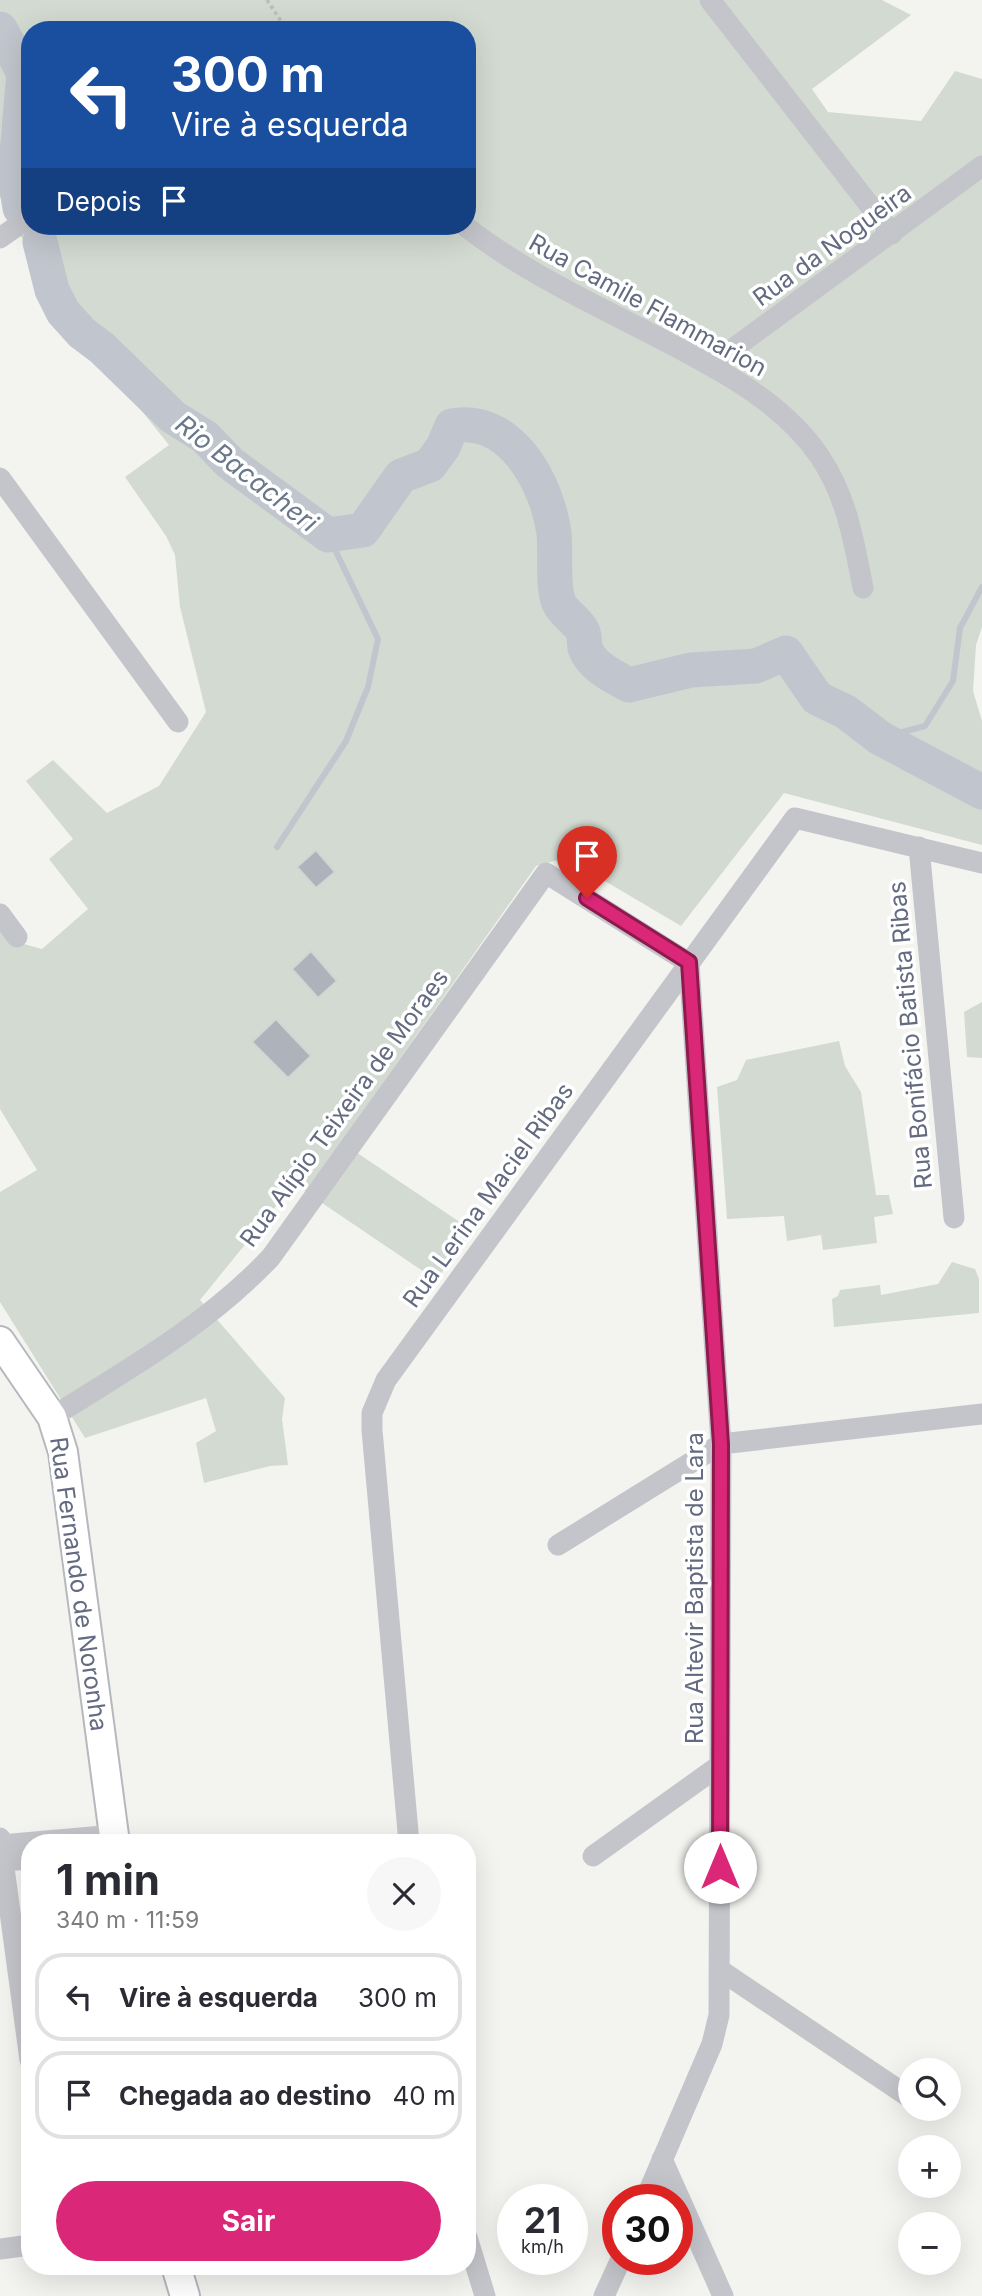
<!DOCTYPE html>
<html lang="pt">
<head>
<meta charset="utf-8">
<style>
	:root { --surface:#fff; --page:#f7f7f7; --text:#2b2b33; --muted:#7c7c81; --line:#e1e1e2; --accent:#db2777 }
	body { margin:0; font-family:Inter,sans-serif; background:var(--page); color:var(--text); height:100vh; display:flex; flex-direction:column; font-size:26px; white-space:nowrap }
	* { box-sizing:border-box; margin:0 }
	p { font-size:23px; color:var(--muted) }
	.icon { flex:none; width:38px; height:38px; fill:none; stroke:currentColor; stroke-width:2; stroke-linecap:round; stroke-linejoin:round }
	.map { position:relative; flex:1; overflow:hidden }
	.side { position:absolute; left:21px; top:1834px; width:455px; height:441px; display:flex; flex-direction:column; background:var(--surface); border-radius:28px; box-shadow:0 7px 28px #0002 }
	.side>* { flex:none }
	.guide { position:absolute; left:21px; top:21px; width:455px; height:214px; border-radius:28px; box-shadow:0 7px 28px #0002; background:#1a4fa0; color:#fff; overflow:hidden }
	.tools { position:absolute; left:898px; top:2058px; display:grid; gap:14px }
	.tools a { display:grid; place-items:center; width:63px; height:63px; border-radius:50%; background:var(--surface); box-shadow:0 7px 28px #0002; font-size:35px }
	.speed { position:absolute; left:497px; top:2184px; display:flex; gap:14px; font-size:35px; font-weight:700; text-align:center }
	.speed>* { display:grid; place-content:center; width:91px; height:91px; border-radius:50%; background:var(--surface); box-shadow:0 7px 28px #0002; line-height:1 }
	.speed small { font-size:18px; font-weight:400 }
	.speed .limit { border:10px solid #d22; background:#fff; color:#111 }
	.pin { position:absolute; display:grid; place-items:center; width:60px; height:60px; color:#fff; margin:-72px -30px; border-radius:50% 50% 50% 0; rotate:-45deg; box-shadow:0 0 7px #0007 }
	.pin .icon { rotate:45deg }
	.me { position:absolute; width:77px; margin:-38px; rotate:0deg; stroke-linejoin:round; filter:drop-shadow(0 0 5px #0008) }
	.turn { display:flex; align-items:center; gap:24px; height:147px; padding:0 35px; font-size:32px }
	.turn .icon { width:91px; height:91px; stroke-width:2.5 }
	.turn b { display:block; font-size:49px; line-height:60px }
	.then { display:flex; align-items:center; height:66px; padding:0 35px; background:#0003; gap:14px; font-size:26px }
	.round { display:grid; place-items:center; flex:none; width:74px; height:74px; border-radius:37px; background:var(--page) }
	.headline { display:flex; align-items:center; justify-content:space-between; height:119px; padding:0 35px }
	h1 { font-size:42px; font-weight:700; line-height:52px }
	.primary-button { display:flex; gap:14px; margin-top:auto; padding:14px 35px }
	.primary-button a { flex:1; height:80px; border-radius:42px; background:var(--accent); color:#fff; font-size:28px; font-weight:700; line-height:80px; text-align:center }
	ul { padding:0; list-style:none }
	li { display:flex; align-items:center; gap:21px; height:88px; margin:0 14px 10px; padding:0 21px; border:4px solid var(--line); border-radius:28px }
	li div { flex:1 }
	li b { display:block; font-size:26px }
	li em { font-style:normal }
	.map>svg:first-child { display:block }
	.green { fill:#d2dad1; fill-rule:evenodd }
	.lines { fill:none; stroke-linecap:round; stroke-linejoin:round }
	.stream { stroke:#c1c6ce; stroke-width:6 }
	.river { stroke:#c1c6ce; stroke-width:35 }
	.building { fill:#aeb2ba; stroke:#d4d5d3; stroke-width:2 }
	.secondary-casing { stroke:#b6b8be; stroke-width:32 }
	.path { stroke:#bbbcbf; stroke-width:3.5; stroke-dasharray:3.5 3.5; stroke-linecap:butt }
	.minor { stroke:#c4c5ca; stroke-width:21 }
	.secondary { stroke:#fff; stroke-width:28 }
	.route-casing { stroke:#8e194d; stroke-width:18 }
	.route { stroke:#db2777; stroke-width:12 }
	.labels { text-anchor:middle; dominant-baseline:central; stroke-width:7; stroke-linejoin:round; paint-order:stroke }
	.street-label { font-size:24px; fill:#646b80; stroke:#fff }
	.water-label { font-size:26px; font-style:italic; fill:#69788a; stroke:#fff }
</style>
</head>
<body>
<div class="map">
<svg width="982" height="2296" viewBox="0 0 982 2296">
	<rect width="100%" height="100%" fill="#f3f4f0"/>
	<!-- green -->
	<path class="green" d="M0,0H882L911,15L812,89L828,112L921,121L955,71L982,79V627L976,645L973,691L982,721V845L784,793L681,926L566,858L536,866L341,1142L473,1231L436,1280L294,1184L200,1300L285,1398L282,1419L288,1465L270,1466L204,1483L196,1443L216,1431L206,1398L85,1438L0,1302V1192L37,1170L0,1109V926L13,941L42,949L88,909L49,859L73,839L26,781L53,760L107,813L159,786L206,712L180,607L175,555L166,536L125,477L169,445L60,309L0,197ZM30,30H467V226H30Z
		M982,1002V1058L967,1057L964,1012Z
		M839,1041L845,1066L861,1092L876,1195H889L893,1214L874,1217L877,1243L823,1250L821,1235L787,1241L784,1216L727,1219L717,1087L737,1080L746,1060Z
		M952,1262L975,1269L979,1279V1313L834,1327L832,1299L838,1296L840,1290L880,1285L881,1295L938,1284Z"/>
	<g class="lines">
		<!-- stream -->
		<path class="stream" d="M880,738L925,726L953,681L960,628L982,587
			M277,847L346,741L368,687L378,639L328,535"/>
		<!-- river -->
		<path class="river" d="M0,29L24,73L15,177L20,208
			M40,242L52,290L63,312L82,333L102,348L173,417L205,437L230,463L328,535L363,530L401,476L430,465L443,447L452,426C511,415 547,483 554,533C556,552 552,587 559,603C564,614 578,621 583,632C585,636 584,643 585,648C592,667 613,676 629,685L691,670L756,666L786,653L817,698L846,712L880,738L982,792"/>
	</g>
	<!-- building -->
	<path class="building" d="M316,850L335,872L316,888L297,867Z
		M311,951L337,981L318,998L292,969Z
		M276,1019L311,1056L288,1078L252,1042Z"/>
	<g class="lines">
		<!-- secondary casing -->
		<g class="secondary-casing">
			<path id="secondary" d="M0,1341L52,1417L63,1452L115,1843
				M176,2266L185,2296"/>
		</g>
		<!-- path -->
		<path class="path" d="M267,0L287,30"/>
		<!-- minor -->
		<path class="minor" d="M710,0L892,234
			M465,226C525,273 596,305 663,340C720,370 783,402 820,457C847,497 854,542 863,588
			M0,238L30,217
			M711,365L982,166
			M0,478L178,722
			M919,847L954,1218
			M0,914L17,937
			M52,1417C130,1368 208,1324 271,1257L546,873L689,963L721,1444L719,2015L712,2044L645,2200
			M558,1545L721,1444L982,1414
			M0,1838L30,2060
			M409,1843L372,1430V1413L386,1380L795,818L982,863
			M1,1845L114,1835
			M593,1856L720,1765
			M3,1861L30,1859
			M720,1970L909,2097
			M662,2159L723,2296
			M467,2237L485,2296
			M0,2249L30,2245
			M604,2296L621,2259"/>
		<!-- secondary -->
		<use href="#secondary" class="secondary"/>
	</g>
	<g class="lines">
		<!-- route casing -->
		<g class="route-casing">
			<path id="route" d="M587,898L689,962L721,1444L720,1867"/>
		</g>
		<!-- route -->
		<use href="#route" class="route"/>
	</g>
	<g class="labels">
		<!-- street labels -->
		<g class="street-label">
			<text transform="translate(832 245) rotate(-36)">Rua da Nogueira</text>
			<text transform="translate(648 305) rotate(29)">Rua Camile Flammarion</text>
			<text transform="translate(910 1035) rotate(-95)">Rua Bonifácio Batista Ribas</text>
			<text transform="translate(344 1108) rotate(-54)">Rua Alípio Teixeira de Moraes</text>
			<text transform="translate(488 1195) rotate(-54)">Rua Lerina Maciel Ribas</text>
			<text transform="translate(79 1584) rotate(82)">Rua Fernando de Noronha</text>
			<text transform="translate(694 1588) rotate(-90)">Rua Altevir Baptista de Lara</text>
		</g>
		<!-- water labels -->
		<g class="water-label">
			<text transform="translate(247 473) rotate(38)">Rio Bacacheri</text>
		</g>
	</g>
</svg>
<div class="tools">
<a><svg class="icon" aria-label="search" viewBox="0 0 24 24"><circle cx="10" cy="10" r="6"/><path d="M15 15l6 6"/></svg></a>
<a>+</a>
<a>−</a>
</div>
<div class="speed"><div>21<small>km/h</small></div><div class="limit">30</div></div>
<div class="pin" style="left:587px;top:898px;background:#d93025"><svg class="icon" aria-label="arrive" viewBox="0 0 24 24"><path d="M6 21V4h12l-3 4 3 4H6"/></svg></div>
<svg class="me" style="left:720px;top:1867px" viewBox="-20 -20 40 40"><circle r="19" fill="#fff"/><path d="M0-13L10 11 0 6-10 11z" fill="#db2777"/></svg>
<div class="guide">
<div class="turn"><svg class="icon" aria-label="left" viewBox="0 0 24 24"><path d="M17 20v-9H6M10 6l-5 5 5 5"/></svg><div><b>300 m</b>Vire à esquerda</div></div>
<div class="then">Depois<svg class="icon" aria-label="arrive" viewBox="0 0 24 24"><path d="M6 21V4h12l-3 4 3 4H6"/></svg></div>
</div>
<section class="side">
<div class="headline"><div><h1>1 min</h1><p>340 m · 11:59</p></div><a class="round"><svg class="icon" aria-label="close" viewBox="0 0 24 24"><path d="M6 6l12 12M18 6L6 18"/></svg></a></div>
<ul>
<li><svg class="icon" aria-label="left" viewBox="0 0 24 24"><path d="M17 20v-9H6M10 6l-5 5 5 5"/></svg><div><b>Vire à esquerda</b></div><em>300 m</em></li>
<li><svg class="icon" aria-label="arrive" viewBox="0 0 24 24"><path d="M6 21V4h12l-3 4 3 4H6"/></svg><div><b>Chegada ao destino</b></div><em>40 m</em></li>
</ul>
<div class="primary-button"><a>Sair</a></div>
</section>
</div>
</body>
</html>
